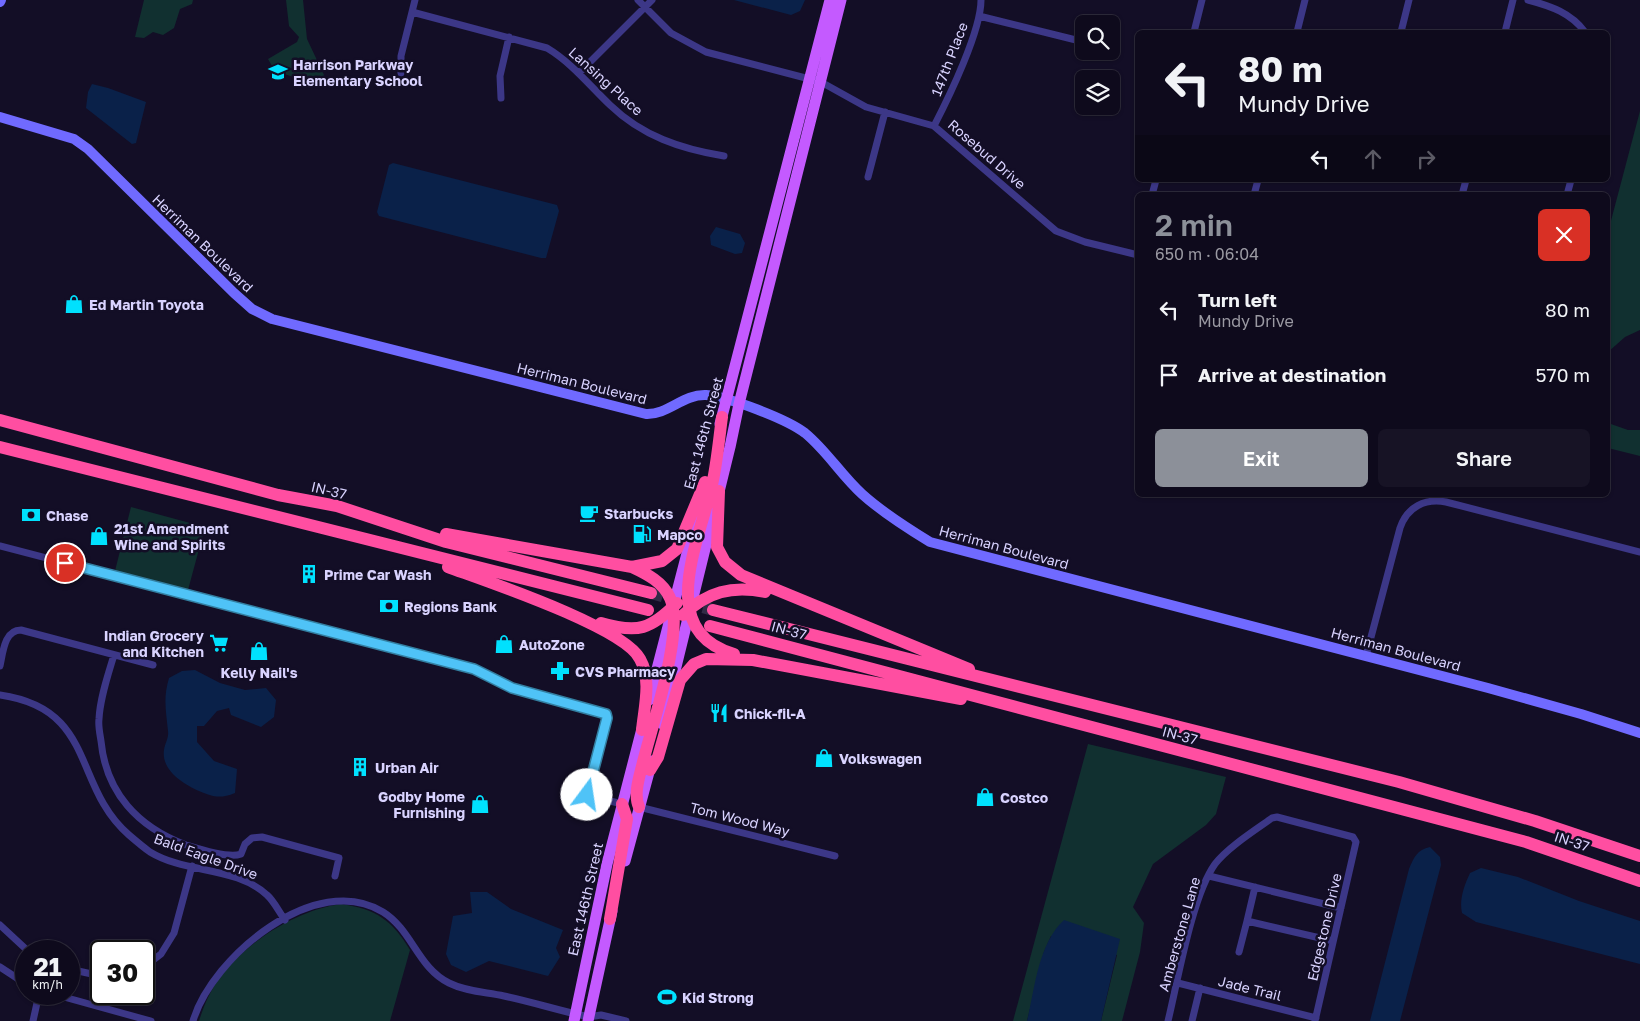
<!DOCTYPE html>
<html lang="en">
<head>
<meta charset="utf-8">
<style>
	:root { --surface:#0e0a1c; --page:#171325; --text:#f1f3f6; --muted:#9b9aa3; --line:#2e2b3b; --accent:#8c9099 }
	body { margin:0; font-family:"Golos Text",sans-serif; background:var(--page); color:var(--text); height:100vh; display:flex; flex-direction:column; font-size:19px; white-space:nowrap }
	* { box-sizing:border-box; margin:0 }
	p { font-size:16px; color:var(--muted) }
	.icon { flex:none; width:28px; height:28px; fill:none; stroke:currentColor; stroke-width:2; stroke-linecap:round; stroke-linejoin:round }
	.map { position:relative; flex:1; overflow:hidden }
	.sheet { position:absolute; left:1135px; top:192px; width:475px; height:305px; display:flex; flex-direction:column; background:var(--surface); border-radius:8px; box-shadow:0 1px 4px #0004,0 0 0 1px var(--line) }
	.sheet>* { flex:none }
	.banner { position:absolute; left:1135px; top:30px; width:475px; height:152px; border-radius:8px; box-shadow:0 1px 4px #0004,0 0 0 1px var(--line); background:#0e0a1c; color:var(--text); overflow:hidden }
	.tools { position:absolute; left:1075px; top:15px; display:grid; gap:10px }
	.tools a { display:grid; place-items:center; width:45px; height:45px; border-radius:8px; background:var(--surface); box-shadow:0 1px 4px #0004,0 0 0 1px var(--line); font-size:25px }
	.speed { position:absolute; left:15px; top:940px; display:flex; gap:10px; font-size:25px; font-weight:700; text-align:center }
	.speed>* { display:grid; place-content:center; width:65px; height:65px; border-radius:50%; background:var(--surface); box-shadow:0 1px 4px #0004,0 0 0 1px var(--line); line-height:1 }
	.speed small { font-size:12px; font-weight:400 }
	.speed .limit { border:2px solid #111; border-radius:8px; background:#fff; color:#111 }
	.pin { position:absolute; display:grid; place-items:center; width:42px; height:42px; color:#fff; margin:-21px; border:2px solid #fff; border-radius:50%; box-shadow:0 1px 5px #0007 }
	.me { position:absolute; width:55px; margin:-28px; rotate:14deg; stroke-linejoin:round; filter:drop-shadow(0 0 4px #0008) }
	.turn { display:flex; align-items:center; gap:18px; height:105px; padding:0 20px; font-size:22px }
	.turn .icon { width:65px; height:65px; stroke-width:2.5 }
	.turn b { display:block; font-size:35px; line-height:42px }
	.lanes { display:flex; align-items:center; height:48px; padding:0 20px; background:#0003; justify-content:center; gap:25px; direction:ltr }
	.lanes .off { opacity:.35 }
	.round { display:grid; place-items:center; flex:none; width:52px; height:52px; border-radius:8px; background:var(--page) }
	.head { display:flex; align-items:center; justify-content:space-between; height:85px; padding:0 20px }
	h1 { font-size:30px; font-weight:600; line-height:38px; color:var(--accent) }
	.primary-button { display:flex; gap:10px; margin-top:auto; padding:10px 20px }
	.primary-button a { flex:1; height:58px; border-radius:8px; background:var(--accent); color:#fff; font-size:20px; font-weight:600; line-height:58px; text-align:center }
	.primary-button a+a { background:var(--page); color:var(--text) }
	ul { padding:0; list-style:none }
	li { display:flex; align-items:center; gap:15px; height:65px; padding:0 20px }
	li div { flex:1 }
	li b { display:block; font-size:19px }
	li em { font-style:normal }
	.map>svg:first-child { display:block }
	.green { fill:#113030 }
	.water { fill:#0a2149 }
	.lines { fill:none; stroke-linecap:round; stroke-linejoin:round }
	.highway-tunnel { stroke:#312c47; stroke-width:12; stroke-dasharray:12 6; stroke-linecap:butt }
	.street { stroke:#3c3787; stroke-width:7 }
	.secondary { stroke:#706aff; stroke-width:10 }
	.primary { stroke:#c45aff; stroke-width:11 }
	.highway { stroke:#ff4ea1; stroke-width:12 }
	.route-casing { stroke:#337fa1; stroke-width:12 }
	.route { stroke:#4fc3f7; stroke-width:9 }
	.labels { text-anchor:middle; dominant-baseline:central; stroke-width:5; stroke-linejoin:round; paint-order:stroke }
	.street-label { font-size:14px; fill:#d9d3ff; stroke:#130e26 }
	.poi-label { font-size:14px; font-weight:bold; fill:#d9d3ff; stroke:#130e26; text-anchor:start }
</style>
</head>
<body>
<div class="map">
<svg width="1640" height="1021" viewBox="0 0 1640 1021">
	<rect width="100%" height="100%" fill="#130e26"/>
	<!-- green -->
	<path class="green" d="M144,0H193L192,4L180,9L174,28L163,35L153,32L144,38L135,37Z
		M286,0H303L307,39L324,75L321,86L275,71L268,59L297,42L299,37L289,26Z
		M1640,111V330L1625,337L1608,352V232Z
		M1608,423L1628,430H1640V456L1608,448Z
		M131,507L205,527L188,590L115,571Z
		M1088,744L1226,777L1216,814L1206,825L1153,864L1133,907L1144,923L1140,952L1122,1021H1101L1117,955L1051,936L1044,952L1027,1021H1013Z
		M341,904C376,909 392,920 410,950L390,1021H199C204,1005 211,989 221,976C248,941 297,910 341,904Z"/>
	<!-- water -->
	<path class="water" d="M734,0H805L800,11L791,15Z
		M92,84L108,88L146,102L136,143L132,144L86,108L88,92Z
		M393,163L557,205L559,211L546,258H541L379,216L377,212L389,165Z
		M716,227L740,234L745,243L742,253L735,254L711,245L710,236Z
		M195,670L220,683L245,690L266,688L276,700L274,717L261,727L231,715L229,708L217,711L204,726H197V742L214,761L237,769L235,793C220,799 213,797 199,791C183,784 161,770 164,750C165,743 169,738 168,731C166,711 163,698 169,678L182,671Z
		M1430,847L1440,857L1441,865L1400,1021H1370L1409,869C1414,857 1417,850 1430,847Z
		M1481,868L1518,877L1579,901L1640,921V964L1476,922L1462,913C1459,900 1464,886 1470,873Z
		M470,892H487L511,909L563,930L556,948L560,957L548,976L489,961L466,972L451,965L446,954L453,916L472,913Z
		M1064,920L1120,939L1101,1021H1027C1035,988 1038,944 1064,920Z"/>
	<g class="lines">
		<!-- highway-tunnel -->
		<path class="highway-tunnel" d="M651,593L713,610"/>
		<!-- street -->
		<path class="street" d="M638,0L671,33L706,52L821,82L866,107L934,126L1056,231L1085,242L1138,255
			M1528,0C1551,6 1571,13 1585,32
			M412,12L547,48C572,63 589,85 610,105C642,136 681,149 724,156
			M979,16L1084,42
			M1194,32L1202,0
			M1297,32L1305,0
			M1401,32L1409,0
			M1505,32L1513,0
			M401,73V56L415,0
			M579,73L652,0
			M501,98L500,76L509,37
			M934,126C949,97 981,31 981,0
			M868,177L885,112
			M1152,195L1156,180
			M1254,195L1258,180
			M1462,195L1466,180
			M1567,195L1571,180
			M0,546L473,669L512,688L602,713L607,718L587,795L622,804
			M114,655C108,675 100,698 99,719C98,726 100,734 101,741C106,793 138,827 186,845C199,849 229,859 241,854L245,844L252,838L262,837L339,858L335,876
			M1366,656L1400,528C1407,507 1425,498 1446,502L1640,552
			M0,666C3,653 4,630 21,630L153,665
			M0,695C97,709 72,786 129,835C136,841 143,847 150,852C186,874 236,866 267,895C274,901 279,912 285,920
			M639,807L835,856
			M1209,876L1341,908
			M1255,887L1247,921L1333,941
			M0,925L28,951
			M1239,952L1247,921
			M0,967L26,984
			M144,967L161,954L174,933L192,866
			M69,969L101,976
			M1178,983L1316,1018
			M53,994L151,1021
			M33,1021L39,994
			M193,1021C212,957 316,870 383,912C412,930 418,968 449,983C467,992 486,992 504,996C533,1002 560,1011 589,1017L601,1015L626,1021
			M1168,1021C1178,980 1192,896 1215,864C1227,848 1255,830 1272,818L1277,817L1353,837L1356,842L1315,1021
			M1192,1021L1200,988"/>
		<!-- secondary -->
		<path class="secondary" d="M0,2L1,0
			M0,117L74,139L88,149L234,293L252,309L272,319L646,414C668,415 683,394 706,395C729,397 787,419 805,433C827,451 841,475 862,494C883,513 907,528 930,542L1488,688L1581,714L1640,733"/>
		<!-- primary -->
		<path class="primary" d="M720,424L830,0
			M649,700L699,507
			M662,724L730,447L739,404L841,0
			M625,861L652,761
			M574,1021L607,864L644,721
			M588,1021L612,911"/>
		<!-- highway -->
		<path class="highway" d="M722,417C719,439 717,463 712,485C700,540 654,631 734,654
			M0,420L278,495L337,506L446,542L651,593
			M0,447L648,610
			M719,491L717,547L725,562L741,575L969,669
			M446,534L632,567C647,574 663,582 670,598C685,630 652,725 643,762C640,775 633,794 639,807
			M448,567C486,581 624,627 640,659C652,680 644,708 642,730
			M632,567L662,561L677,549L705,482
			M713,610L1399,782L1535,821L1640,856
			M683,615C707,592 732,585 765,592
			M601,623C638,634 651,629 677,603
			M710,626L1526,842L1640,881
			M650,770L658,757L680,680L694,664L706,659L753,660L961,699
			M610,919L627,819L622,804"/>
	</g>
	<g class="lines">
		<!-- route casing -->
		<g class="route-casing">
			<path id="route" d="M65,563L474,669L512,688L606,714L607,718L587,795"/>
		</g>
		<!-- route -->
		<use href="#route" class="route"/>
	</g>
	<!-- icons -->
	<defs>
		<g id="school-bare" transform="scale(1.5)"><path d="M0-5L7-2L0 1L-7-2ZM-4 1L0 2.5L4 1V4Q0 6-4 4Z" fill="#00e1fe" stroke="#130e26" stroke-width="2.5" paint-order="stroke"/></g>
		<g id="shop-bare" transform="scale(1.5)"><path d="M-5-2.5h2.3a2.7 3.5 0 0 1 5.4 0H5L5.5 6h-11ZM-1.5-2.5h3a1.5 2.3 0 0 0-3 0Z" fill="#00e1fe" stroke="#130e26" stroke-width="2.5" paint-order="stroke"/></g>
		<g id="cafe-bare" transform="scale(1.5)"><path d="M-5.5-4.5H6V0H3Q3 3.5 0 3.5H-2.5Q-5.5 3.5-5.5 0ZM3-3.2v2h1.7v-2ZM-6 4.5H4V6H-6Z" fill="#00e1fe" stroke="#130e26" stroke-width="2.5" paint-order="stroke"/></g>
		<g id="bank-bare" transform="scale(1.5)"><path d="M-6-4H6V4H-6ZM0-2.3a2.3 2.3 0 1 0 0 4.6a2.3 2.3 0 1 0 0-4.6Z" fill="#00e1fe" stroke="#130e26" stroke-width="2.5" paint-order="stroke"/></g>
		<g id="fuel-bare" transform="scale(1.5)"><path d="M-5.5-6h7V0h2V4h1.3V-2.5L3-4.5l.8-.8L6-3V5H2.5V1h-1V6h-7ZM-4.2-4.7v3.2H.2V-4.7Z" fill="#00e1fe" stroke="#130e26" stroke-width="2.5" paint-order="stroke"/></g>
		<g id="building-bare" transform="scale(1.5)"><path d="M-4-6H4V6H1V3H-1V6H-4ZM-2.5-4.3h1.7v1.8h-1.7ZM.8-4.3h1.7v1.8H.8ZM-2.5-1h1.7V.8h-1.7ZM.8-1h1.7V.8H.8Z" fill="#00e1fe" stroke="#130e26" stroke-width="2.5" paint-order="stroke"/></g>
		<g id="supermarket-bare" transform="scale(1.5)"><path d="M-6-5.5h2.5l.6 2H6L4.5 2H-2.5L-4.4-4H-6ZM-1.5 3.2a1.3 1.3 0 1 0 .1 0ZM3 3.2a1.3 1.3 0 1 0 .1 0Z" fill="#00e1fe" stroke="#130e26" stroke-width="2.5" paint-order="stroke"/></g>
		<g id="pharmacy-bare" transform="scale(1.5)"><path d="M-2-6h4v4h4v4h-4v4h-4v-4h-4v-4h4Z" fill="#00e1fe" stroke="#130e26" stroke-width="2.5" paint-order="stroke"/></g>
		<g id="restaurant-bare" transform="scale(1.5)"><path d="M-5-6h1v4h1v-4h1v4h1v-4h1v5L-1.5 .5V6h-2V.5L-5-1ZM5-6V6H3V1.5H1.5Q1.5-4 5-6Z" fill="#00e1fe" stroke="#130e26" stroke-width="2.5" paint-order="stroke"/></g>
		<g id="stadium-bare" transform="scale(1.5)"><path d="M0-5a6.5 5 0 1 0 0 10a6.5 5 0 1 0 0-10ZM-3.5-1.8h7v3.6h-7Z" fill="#00e1fe" stroke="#130e26" stroke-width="2.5" paint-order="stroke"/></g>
	</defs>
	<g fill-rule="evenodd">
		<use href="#school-bare" x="278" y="72"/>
		<use href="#shop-bare" x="74" y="304"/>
		<use href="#cafe-bare" x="589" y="513"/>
		<use href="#bank-bare" x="31" y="515"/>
		<use href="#fuel-bare" x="642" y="534"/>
		<use href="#shop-bare" x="99" y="536"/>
		<use href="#building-bare" x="309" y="574"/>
		<use href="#bank-bare" x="389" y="606"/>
		<use href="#supermarket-bare" x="219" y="643"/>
		<use href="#shop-bare" x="504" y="644"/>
		<use href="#shop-bare" x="259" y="651"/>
		<use href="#pharmacy-bare" x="560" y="671"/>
		<use href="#restaurant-bare" x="719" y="713"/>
		<use href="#shop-bare" x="824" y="758"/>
		<use href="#building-bare" x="360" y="767"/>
		<use href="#shop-bare" x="985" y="797"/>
		<use href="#shop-bare" x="480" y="804"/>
		<use href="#stadium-bare" x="667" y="997"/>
	</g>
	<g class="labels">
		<!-- street labels -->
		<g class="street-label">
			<text transform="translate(949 59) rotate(-69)">147th Place</text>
			<text transform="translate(606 81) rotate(42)">Lansing Place</text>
			<text transform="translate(987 154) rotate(41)">Rosebud Drive</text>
			<text transform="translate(203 243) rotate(44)">Herriman Boulevard</text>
			<text transform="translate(582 383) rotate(14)">Herriman Boulevard</text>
			<text transform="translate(703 433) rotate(-75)">East 146th Street</text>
			<text transform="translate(329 490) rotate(13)">IN-37</text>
			<text transform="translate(1004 547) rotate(15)">Herriman Boulevard</text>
			<text transform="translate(789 630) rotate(15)">IN-37</text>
			<text transform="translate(1396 649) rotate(15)">Herriman Boulevard</text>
			<text transform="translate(1180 735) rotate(15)">IN-37</text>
			<text transform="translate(740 819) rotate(14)">Tom Wood Way</text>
			<text transform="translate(1572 841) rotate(18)">IN-37</text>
			<text transform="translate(206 856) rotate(20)">Bald Eagle Drive</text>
			<text transform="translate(585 899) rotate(-77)">East 146th Street</text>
			<text transform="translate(1324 927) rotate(-77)">Edgestone Drive</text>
			<text transform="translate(1179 934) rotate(-74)">Amberstone Lane</text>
			<text transform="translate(1250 988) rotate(14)">Jade Trail</text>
		</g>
		<!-- poi labels -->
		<g class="poi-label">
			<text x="293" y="64">Harrison Parkway<tspan x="293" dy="16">Elementary School</tspan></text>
			<text x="89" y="304">Ed Martin Toyota</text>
			<text x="604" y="513">Starbucks</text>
			<text x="46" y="515">Chase</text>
			<text x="114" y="528">21st Amendment<tspan x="114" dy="16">Wine and Spirits</tspan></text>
			<text x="657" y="534">Mapco</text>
			<text x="324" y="574">Prime Car Wash</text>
			<text x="404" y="606">Regions Bank</text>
			<text x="204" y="635" text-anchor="end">Indian Grocery<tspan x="204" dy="16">and Kitchen</tspan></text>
			<text x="519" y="644">AutoZone</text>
			<text x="575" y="671">CVS Pharmacy</text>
			<text x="259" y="672" text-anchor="middle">Kelly Nail's</text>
			<text x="734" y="713">Chick-fil-A</text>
			<text x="839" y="758">Volkswagen</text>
			<text x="375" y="767">Urban Air</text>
			<text x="465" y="796" text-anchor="end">Godby Home<tspan x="465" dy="16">Furnishing</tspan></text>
			<text x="1000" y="797">Costco</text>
			<text x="682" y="997">Kid Strong</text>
		</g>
	</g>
</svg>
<div class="tools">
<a><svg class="icon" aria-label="search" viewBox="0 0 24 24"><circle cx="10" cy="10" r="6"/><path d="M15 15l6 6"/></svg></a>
<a><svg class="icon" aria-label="layers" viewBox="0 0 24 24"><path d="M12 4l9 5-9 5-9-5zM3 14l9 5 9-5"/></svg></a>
</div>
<div class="speed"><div>21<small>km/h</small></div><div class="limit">30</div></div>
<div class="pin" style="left:65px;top:563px;background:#d93025"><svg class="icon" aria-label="arrive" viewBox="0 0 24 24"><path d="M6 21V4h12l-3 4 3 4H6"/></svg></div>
<svg class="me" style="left:587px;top:795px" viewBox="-20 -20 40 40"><circle r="19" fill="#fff"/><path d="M0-13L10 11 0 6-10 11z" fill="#4fc3f7"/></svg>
<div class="banner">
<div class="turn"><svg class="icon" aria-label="left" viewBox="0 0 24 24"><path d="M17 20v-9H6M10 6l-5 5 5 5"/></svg><div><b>80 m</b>Mundy Drive</div></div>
<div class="lanes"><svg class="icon" aria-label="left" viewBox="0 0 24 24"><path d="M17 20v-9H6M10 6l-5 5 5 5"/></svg><svg class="icon off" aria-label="ahead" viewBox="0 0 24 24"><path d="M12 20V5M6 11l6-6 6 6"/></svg><svg class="icon off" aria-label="right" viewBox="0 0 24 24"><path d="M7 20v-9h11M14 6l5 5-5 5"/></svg></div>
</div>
<section class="sheet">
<div class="head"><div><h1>2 min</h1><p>650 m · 06:04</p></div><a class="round" style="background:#d93025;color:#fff"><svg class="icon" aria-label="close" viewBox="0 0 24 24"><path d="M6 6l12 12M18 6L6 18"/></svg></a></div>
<ul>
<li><svg class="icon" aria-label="left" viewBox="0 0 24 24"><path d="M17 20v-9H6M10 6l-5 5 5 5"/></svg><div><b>Turn left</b><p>Mundy Drive</p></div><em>80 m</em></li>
<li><svg class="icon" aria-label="arrive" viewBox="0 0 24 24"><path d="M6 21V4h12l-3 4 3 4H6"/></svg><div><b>Arrive at destination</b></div><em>570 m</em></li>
</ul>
<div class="primary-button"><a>Exit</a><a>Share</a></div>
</section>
</div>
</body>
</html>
